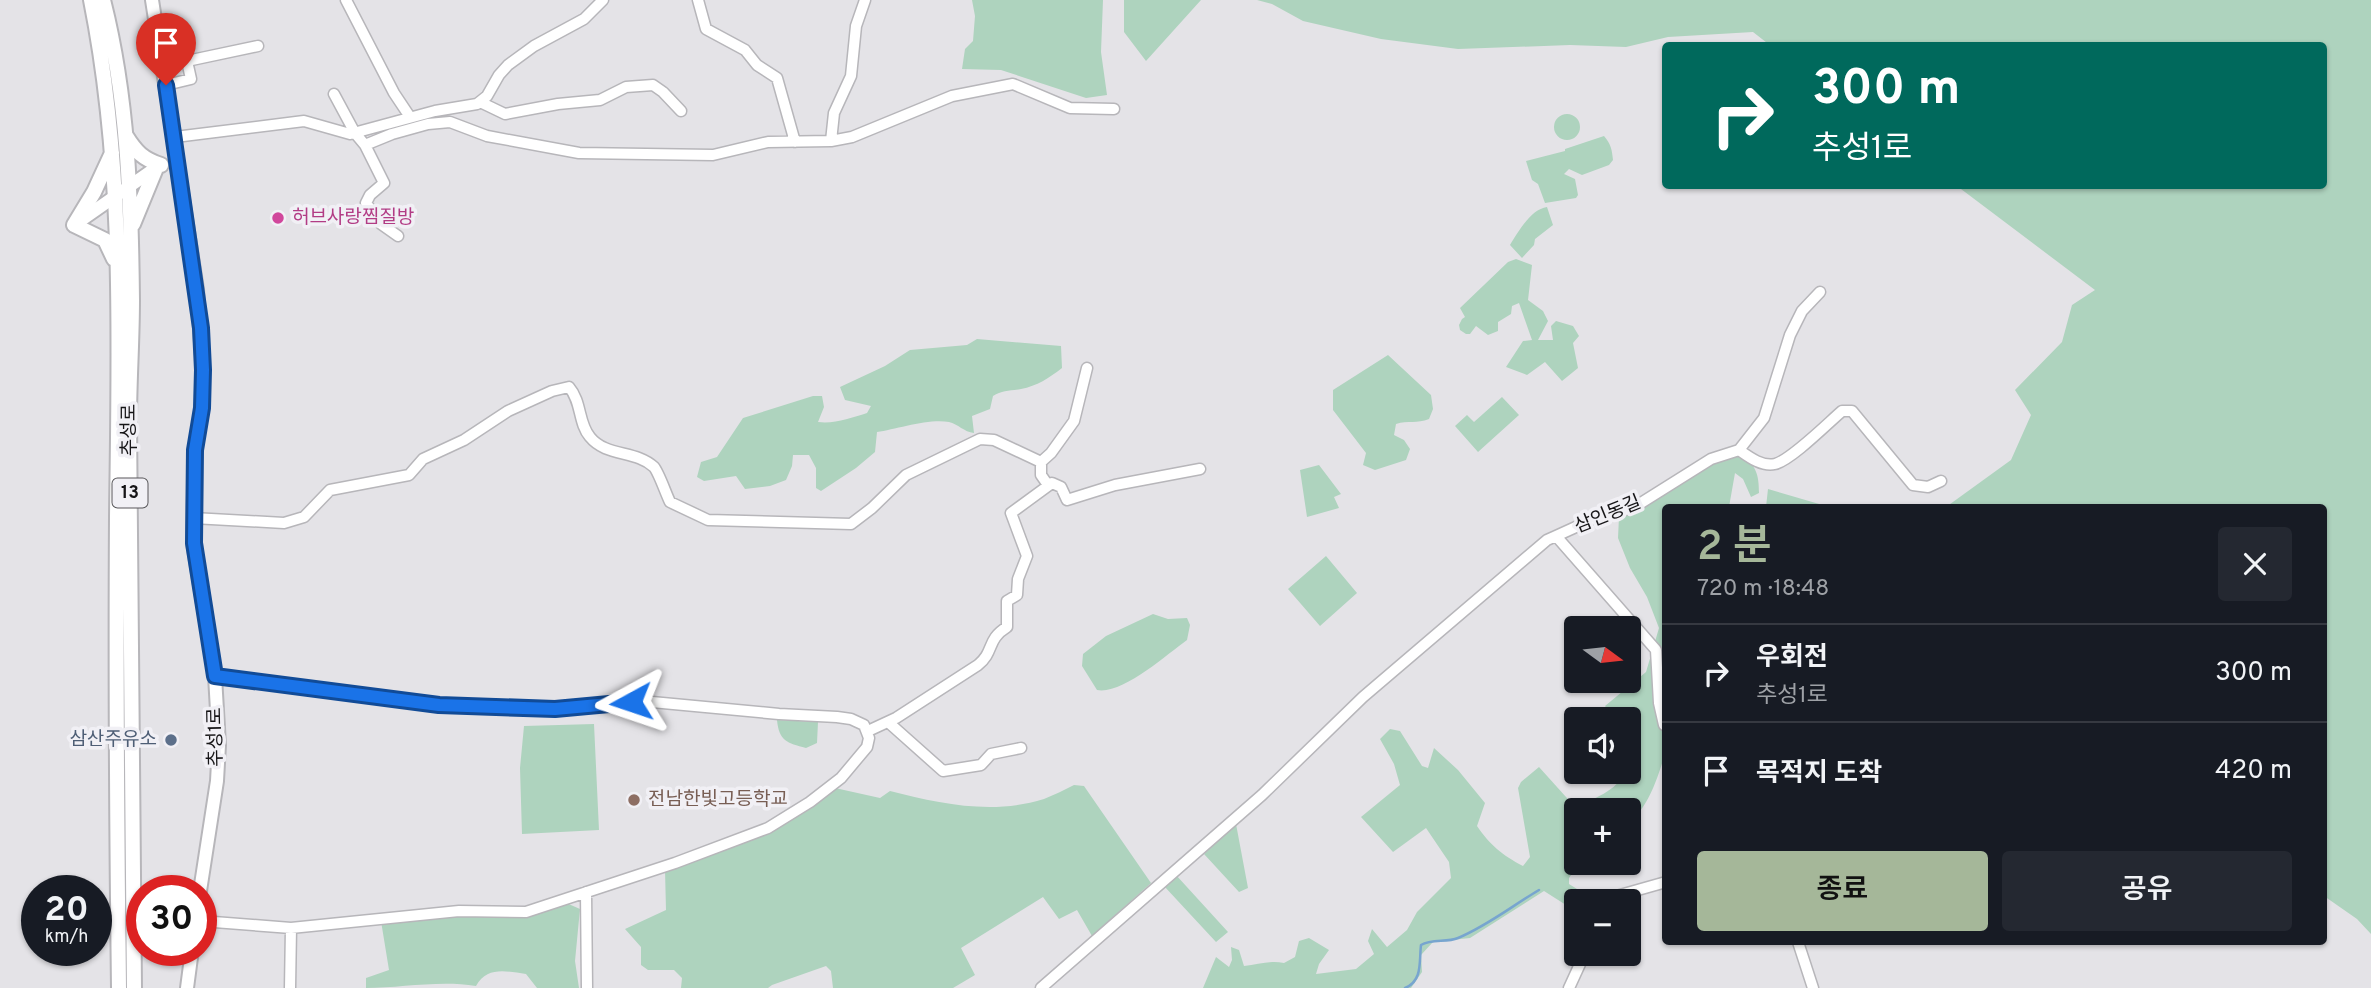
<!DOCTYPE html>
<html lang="ko">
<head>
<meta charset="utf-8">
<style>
	:root { --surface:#171b24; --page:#242831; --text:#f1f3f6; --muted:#9ea1a6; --line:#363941; --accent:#a5b799 }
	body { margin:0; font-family:Overpass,"Noto Sans KR",sans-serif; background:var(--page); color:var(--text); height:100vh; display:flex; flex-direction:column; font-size:26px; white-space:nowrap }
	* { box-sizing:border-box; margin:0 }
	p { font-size:23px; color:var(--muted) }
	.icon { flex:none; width:38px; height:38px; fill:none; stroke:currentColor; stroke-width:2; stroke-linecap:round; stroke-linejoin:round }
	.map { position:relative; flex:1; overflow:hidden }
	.drawer { position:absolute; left:1662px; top:504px; width:665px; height:441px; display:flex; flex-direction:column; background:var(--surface); border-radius:7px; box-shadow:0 2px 5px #0004 }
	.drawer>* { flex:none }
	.hud { position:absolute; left:1662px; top:42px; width:665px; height:147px; border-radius:7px; box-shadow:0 2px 5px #0004; background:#00695c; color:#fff; overflow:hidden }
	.needle { width:46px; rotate:105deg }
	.fabs { position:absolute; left:1564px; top:616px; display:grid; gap:14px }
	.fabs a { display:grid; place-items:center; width:77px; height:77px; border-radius:7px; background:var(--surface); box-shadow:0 2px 5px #0004; font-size:35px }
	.speed { position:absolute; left:21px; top:875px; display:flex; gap:14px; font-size:35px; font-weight:700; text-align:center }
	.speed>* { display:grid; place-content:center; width:91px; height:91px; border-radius:50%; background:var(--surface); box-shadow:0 2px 5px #0004; line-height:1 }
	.speed small { font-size:18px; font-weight:400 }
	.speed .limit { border:10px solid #d22; background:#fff; color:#111 }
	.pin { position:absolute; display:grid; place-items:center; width:60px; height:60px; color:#fff; margin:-72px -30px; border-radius:50% 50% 50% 0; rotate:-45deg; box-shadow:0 0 7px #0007 }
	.pin .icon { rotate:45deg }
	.me { position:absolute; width:77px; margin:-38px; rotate:265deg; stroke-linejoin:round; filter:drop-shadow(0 0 5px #0008) }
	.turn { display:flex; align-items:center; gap:24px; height:147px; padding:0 35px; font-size:32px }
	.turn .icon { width:91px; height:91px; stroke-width:2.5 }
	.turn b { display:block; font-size:49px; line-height:60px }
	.round { display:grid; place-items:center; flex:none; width:74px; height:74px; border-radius:7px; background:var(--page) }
	.headline { display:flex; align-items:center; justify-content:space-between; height:119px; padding:0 35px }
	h1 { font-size:42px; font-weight:600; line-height:52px; color:var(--accent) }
	.primary-button { display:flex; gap:14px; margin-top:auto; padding:14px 35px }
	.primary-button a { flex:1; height:80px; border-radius:7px; background:var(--accent); color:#111; font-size:28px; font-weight:600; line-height:80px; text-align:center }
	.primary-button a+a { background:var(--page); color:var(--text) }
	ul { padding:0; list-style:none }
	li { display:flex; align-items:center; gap:21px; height:98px; padding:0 35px; border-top:2px solid var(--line) }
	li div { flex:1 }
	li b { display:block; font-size:26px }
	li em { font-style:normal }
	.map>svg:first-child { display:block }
	.green { fill:#aed3be }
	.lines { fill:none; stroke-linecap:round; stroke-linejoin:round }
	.stream { stroke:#77a5cf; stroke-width:2.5 }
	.minor-casing { stroke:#b7b6ba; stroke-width:13 }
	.tertiary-casing { stroke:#b7b6ba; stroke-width:16 }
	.primary-casing { stroke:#b7b6ba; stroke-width:18 }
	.minor { stroke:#fff; stroke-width:10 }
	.tertiary { stroke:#fff; stroke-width:12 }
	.primary { stroke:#fff; stroke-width:14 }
	.route-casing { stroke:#114b97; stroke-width:18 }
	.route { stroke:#1a73e8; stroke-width:12 }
	.hotel-dot { fill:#d1479c; stroke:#f1f0f5; stroke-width:2.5 }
	.service-dot { fill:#5c6f8a; stroke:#f1f0f5; stroke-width:2.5 }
	.education-dot { fill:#8d6e63; stroke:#f1f0f5; stroke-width:2.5 }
	.labels { text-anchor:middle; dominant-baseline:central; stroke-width:7; stroke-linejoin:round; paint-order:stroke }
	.shield { fill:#f1f0f5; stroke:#58575a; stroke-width:2 }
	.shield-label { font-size:18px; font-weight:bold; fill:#161517 }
	.hotel-label { font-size:19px; fill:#b23c85; stroke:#f1f0f5; text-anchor:start }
	.street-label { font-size:19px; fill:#161517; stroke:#f1f0f5 }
	.service-label { font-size:19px; fill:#4e5e75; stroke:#f1f0f5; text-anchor:end }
	.education-label { font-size:19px; fill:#785e54; stroke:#f1f0f5; text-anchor:start }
</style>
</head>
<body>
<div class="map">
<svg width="2371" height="988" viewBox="0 0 2371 988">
	<rect width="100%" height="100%" fill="#e4e3e7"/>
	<!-- green -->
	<path class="green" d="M972,0H1103L1101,52L1107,95L1086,98L1001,70L962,69L965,49L973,41L975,16Z
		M1124,0H1201L1146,61L1124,32Z
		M1257,0H2371V934L2357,919L2324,896V508L1946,507L2011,460L2031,415L2015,390L2062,342L2072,305L2095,290L1957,186H2324V46H1771L1753,32L1668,37L1626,47L1570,45L1458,49L1381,39L1303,21L1272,4Z
		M1554 127a13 13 0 1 1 26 0a13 13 0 1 1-26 0Z
		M1604,136C1611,144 1612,150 1613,160L1609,165L1582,175L1569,169L1564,174L1575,179L1578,195L1576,198L1545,203L1538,184L1532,180L1526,161L1565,151V149Z
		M1547,207L1553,225L1535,239L1534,245L1522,258L1510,245C1518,232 1531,209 1547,207Z
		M1516,259L1532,265L1528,300L1543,311L1548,321L1538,340H1553L1551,326L1556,321L1573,326L1579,336L1573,343L1578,368L1562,381L1545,362L1527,375L1506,367L1523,341L1532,340L1519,303L1512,306L1511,314L1498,322V331L1488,335L1476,326L1470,334H1466L1460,330L1459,325L1462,319L1465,317L1460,308L1508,262Z
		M977,339L1061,346L1062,368C1049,378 1037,386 1021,389C1010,391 1002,390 993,396L990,409L972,416L974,433C964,432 958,424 949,422C930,418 896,429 877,432L875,452L856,468L821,491L816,488V468L809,455H793L792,466L786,480L770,486L745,489L736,476L704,481L697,477L701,462L717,457L743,418L813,396H822L824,407L818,422C835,424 851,418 867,413L871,406L845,400L840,387L885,366L910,350L967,345Z
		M1388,355L1431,395L1433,409L1429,419C1417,424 1408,420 1396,424L1394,435L1404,440L1410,449L1406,460L1375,470L1363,465L1366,453L1333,410V390Z
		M1502,397L1519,415L1478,452L1455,426L1467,415L1474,422Z
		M1741,455C1756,465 1759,474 1759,493L1751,497L1743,479L1735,473L1729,507L1666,508V751C1658,776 1650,805 1629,823V810H1577V863H1580L1569,878V884L1593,899L1592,901H1577V908L1566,905L1544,891L1470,938L1433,942L1421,955L1422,972L1411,988H1203L1216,957L1229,967L1232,960L1231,947L1239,950L1244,966C1258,965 1269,960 1284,963L1295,957L1299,941L1309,938L1329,950L1319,964L1316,974L1356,969L1374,954L1368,941L1372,929L1387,947L1407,930L1417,912L1451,878L1449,862L1426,828L1393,852L1361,817L1400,785L1394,764L1380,739L1390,729L1400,731L1422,766L1428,768L1434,748L1458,770L1485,803L1477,826C1490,845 1502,855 1523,866L1530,857L1518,788L1521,782L1539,767L1575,807C1593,799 1617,791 1625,772H1629L1632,753L1629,746V719H1615L1605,706L1646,672L1659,628L1647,597L1630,568L1618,538L1619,517L1632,513L1713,463Z
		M1319,465L1341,494L1334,497L1339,508L1307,517L1300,470Z
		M1768,489L1826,506L1829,507H1766Z
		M1326,556L1357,593L1320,626L1288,589Z
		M1153,614L1168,619L1187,618L1190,625L1187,640C1166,655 1122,695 1097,690L1082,666L1083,654L1106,636Z
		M777,720L818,722L817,743L806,748C787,743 779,741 777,720Z
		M594,724L599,830L522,834L520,768L524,726Z
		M1074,785L1084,786L1151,883L1092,936L1077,910L1059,919L1043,897L961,948L975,975L953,988H833L831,971L826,966L772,985L768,988H681L682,978L674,970H648L641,965V947L625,929L666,910L665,870L747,840L835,788L880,798L890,791C940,804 993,815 1044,799C1054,795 1064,790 1074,785Z
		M1236,824L1248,888L1239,892L1204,854Z
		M1176,875L1228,932L1216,942L1164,886Z
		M564,902L580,909L575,961L579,988H537L526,974C506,971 487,966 476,986C439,980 401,988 366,988V978L389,970L381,921L457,914L512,916Z"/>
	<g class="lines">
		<!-- stream -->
		<path class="stream" d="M1405,988C1423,981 1419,961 1421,945C1432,938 1446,943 1458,938C1487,926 1512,906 1539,890"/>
		<!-- minor casing -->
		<g class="minor-casing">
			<path id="minor" d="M346,0L394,93L410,117
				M698,0L706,29L745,50L757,65L777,78L795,142
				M166,85L191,79L187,61L258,46
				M334,94L355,133L365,145L384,183L370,195L366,203L381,224L398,236
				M480,102L505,114L558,104L600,100L626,87L653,85L663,92L681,111
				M175,137L304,121L350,134L435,111L477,104L487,96L499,75L508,65L534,46L584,19L603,0
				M831,141L834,113L851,76L856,26L865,0
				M365,145L392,134L428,124L450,122L487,136L579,153L713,155L768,142L831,141L852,137L952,96L1013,84L1070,108L1114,109
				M1739,450C1749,457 1762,467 1775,464C1791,460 1827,424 1842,411H1852L1913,485L1928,487L1941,481
				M1048,485L1041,475V462L1051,453L1074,421L1087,368
				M193,518L284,523L304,517L330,490L409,475L423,459L464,440L508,411L552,391L569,387C582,402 578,423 590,437C606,457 636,450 654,467C659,473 666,494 670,502L708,520L851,524L872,508L906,475L980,439L994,440L1041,462
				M888,722L943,771L981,765L991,754L1021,748
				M1666,726L1664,725L1659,703L1656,650L1556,536L1600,516L1633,508L1711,459L1739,450L1764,418L1790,335L1802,311L1820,292
				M868,731L896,718L978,665C995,651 986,640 1007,627V601L1017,595L1018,579L1027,556L1011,513L1052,483L1061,487L1067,500L1115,485L1200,469
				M586,892L587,988
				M1604,901L1613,897L1666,882
				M201,921L291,928L459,911L526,912L675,863L768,828L810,802L841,778L867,747L869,738L864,725L851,719L837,717L779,714L652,702L555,709L439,705L215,676
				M1798,942L1813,988
				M290,988L291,928
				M1041,988L1262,795L1363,697L1547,540L1556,536
				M1569,988L1580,964V954"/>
		</g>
		<!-- tertiary casing -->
		<g class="tertiary-casing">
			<path id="tertiary" d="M152,0L197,289L203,370L202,408L195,449L193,543L215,676L219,745L217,781L200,891
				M77,223L157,167
				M187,988L192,950"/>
		</g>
		<!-- primary casing -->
		<g class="primary-casing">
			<path id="primary" d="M91,0C125,170 119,344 117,517C116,674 117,831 119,988
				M103,0C128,98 131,199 132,300C132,340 129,381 129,421C130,610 131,799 134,988
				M126,136C136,152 143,159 161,165
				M112,153L94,192L74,225L105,240L114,259
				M133,224L156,168"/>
		</g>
		<!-- minor -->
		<use href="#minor" class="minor"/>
		<!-- tertiary -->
		<use href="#tertiary" class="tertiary"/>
		<!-- primary -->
		<use href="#primary" class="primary"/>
	</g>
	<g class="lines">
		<!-- route casing -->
		<g class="route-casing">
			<path id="route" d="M166,85L201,328L203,370L202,408L195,450L194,543L215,676L439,705L555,709L631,702"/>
		</g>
		<!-- route -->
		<use href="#route" class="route"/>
	</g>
	<!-- markers -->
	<circle class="hotel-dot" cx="278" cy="218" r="7"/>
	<circle class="service-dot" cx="171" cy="740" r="7"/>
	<circle class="education-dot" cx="634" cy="800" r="7"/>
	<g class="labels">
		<!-- shield labels -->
		<rect class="shield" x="112.5" y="478.5" width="35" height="29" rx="5"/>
		<g class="shield-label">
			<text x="130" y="493">13</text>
		</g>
		<!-- hotel labels -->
		<g class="hotel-label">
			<text x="292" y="218">허브사랑찜질방</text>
		</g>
		<!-- street labels -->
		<g class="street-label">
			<text transform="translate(130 430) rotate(-90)">추성로</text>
			<text transform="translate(1608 515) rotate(-22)">삼인동길</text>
			<text transform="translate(216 737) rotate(-91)">추성1로</text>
		</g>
		<!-- service labels -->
		<g class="service-label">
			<text x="157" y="740">삼산주유소</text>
		</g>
		<!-- education labels -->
		<g class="education-label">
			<text x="648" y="800">전남한빛고등학교</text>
		</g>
	</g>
</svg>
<div class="fabs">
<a><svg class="needle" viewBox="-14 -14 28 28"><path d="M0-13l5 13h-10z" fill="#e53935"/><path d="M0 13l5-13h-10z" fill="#9ea1a6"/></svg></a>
<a><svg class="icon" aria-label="sound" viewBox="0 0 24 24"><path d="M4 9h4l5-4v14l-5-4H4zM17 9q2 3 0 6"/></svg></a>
<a>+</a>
<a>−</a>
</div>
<div class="speed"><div>20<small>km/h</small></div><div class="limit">30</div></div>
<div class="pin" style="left:166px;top:85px;background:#d93025"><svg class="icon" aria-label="arrive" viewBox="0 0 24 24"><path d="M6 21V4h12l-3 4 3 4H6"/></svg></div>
<svg class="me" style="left:631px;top:702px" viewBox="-20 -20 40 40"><path d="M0-17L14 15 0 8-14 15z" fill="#1a73e8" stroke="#fff" stroke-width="4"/></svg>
<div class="hud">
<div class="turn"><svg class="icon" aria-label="right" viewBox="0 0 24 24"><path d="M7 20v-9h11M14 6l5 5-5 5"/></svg><div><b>300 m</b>추성1로</div></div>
</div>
<section class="drawer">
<div class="headline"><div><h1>2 분</h1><p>720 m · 18:48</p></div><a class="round"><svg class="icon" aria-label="close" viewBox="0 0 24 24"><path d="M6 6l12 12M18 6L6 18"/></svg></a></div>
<ul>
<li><svg class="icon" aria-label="right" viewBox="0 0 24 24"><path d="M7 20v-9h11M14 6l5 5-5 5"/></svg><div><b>우회전</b><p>추성1로</p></div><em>300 m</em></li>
<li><svg class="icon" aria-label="arrive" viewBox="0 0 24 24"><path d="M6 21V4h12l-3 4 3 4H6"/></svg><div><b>목적지 도착</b></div><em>420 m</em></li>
</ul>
<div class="primary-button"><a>종료</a><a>공유</a></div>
</section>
</div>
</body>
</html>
